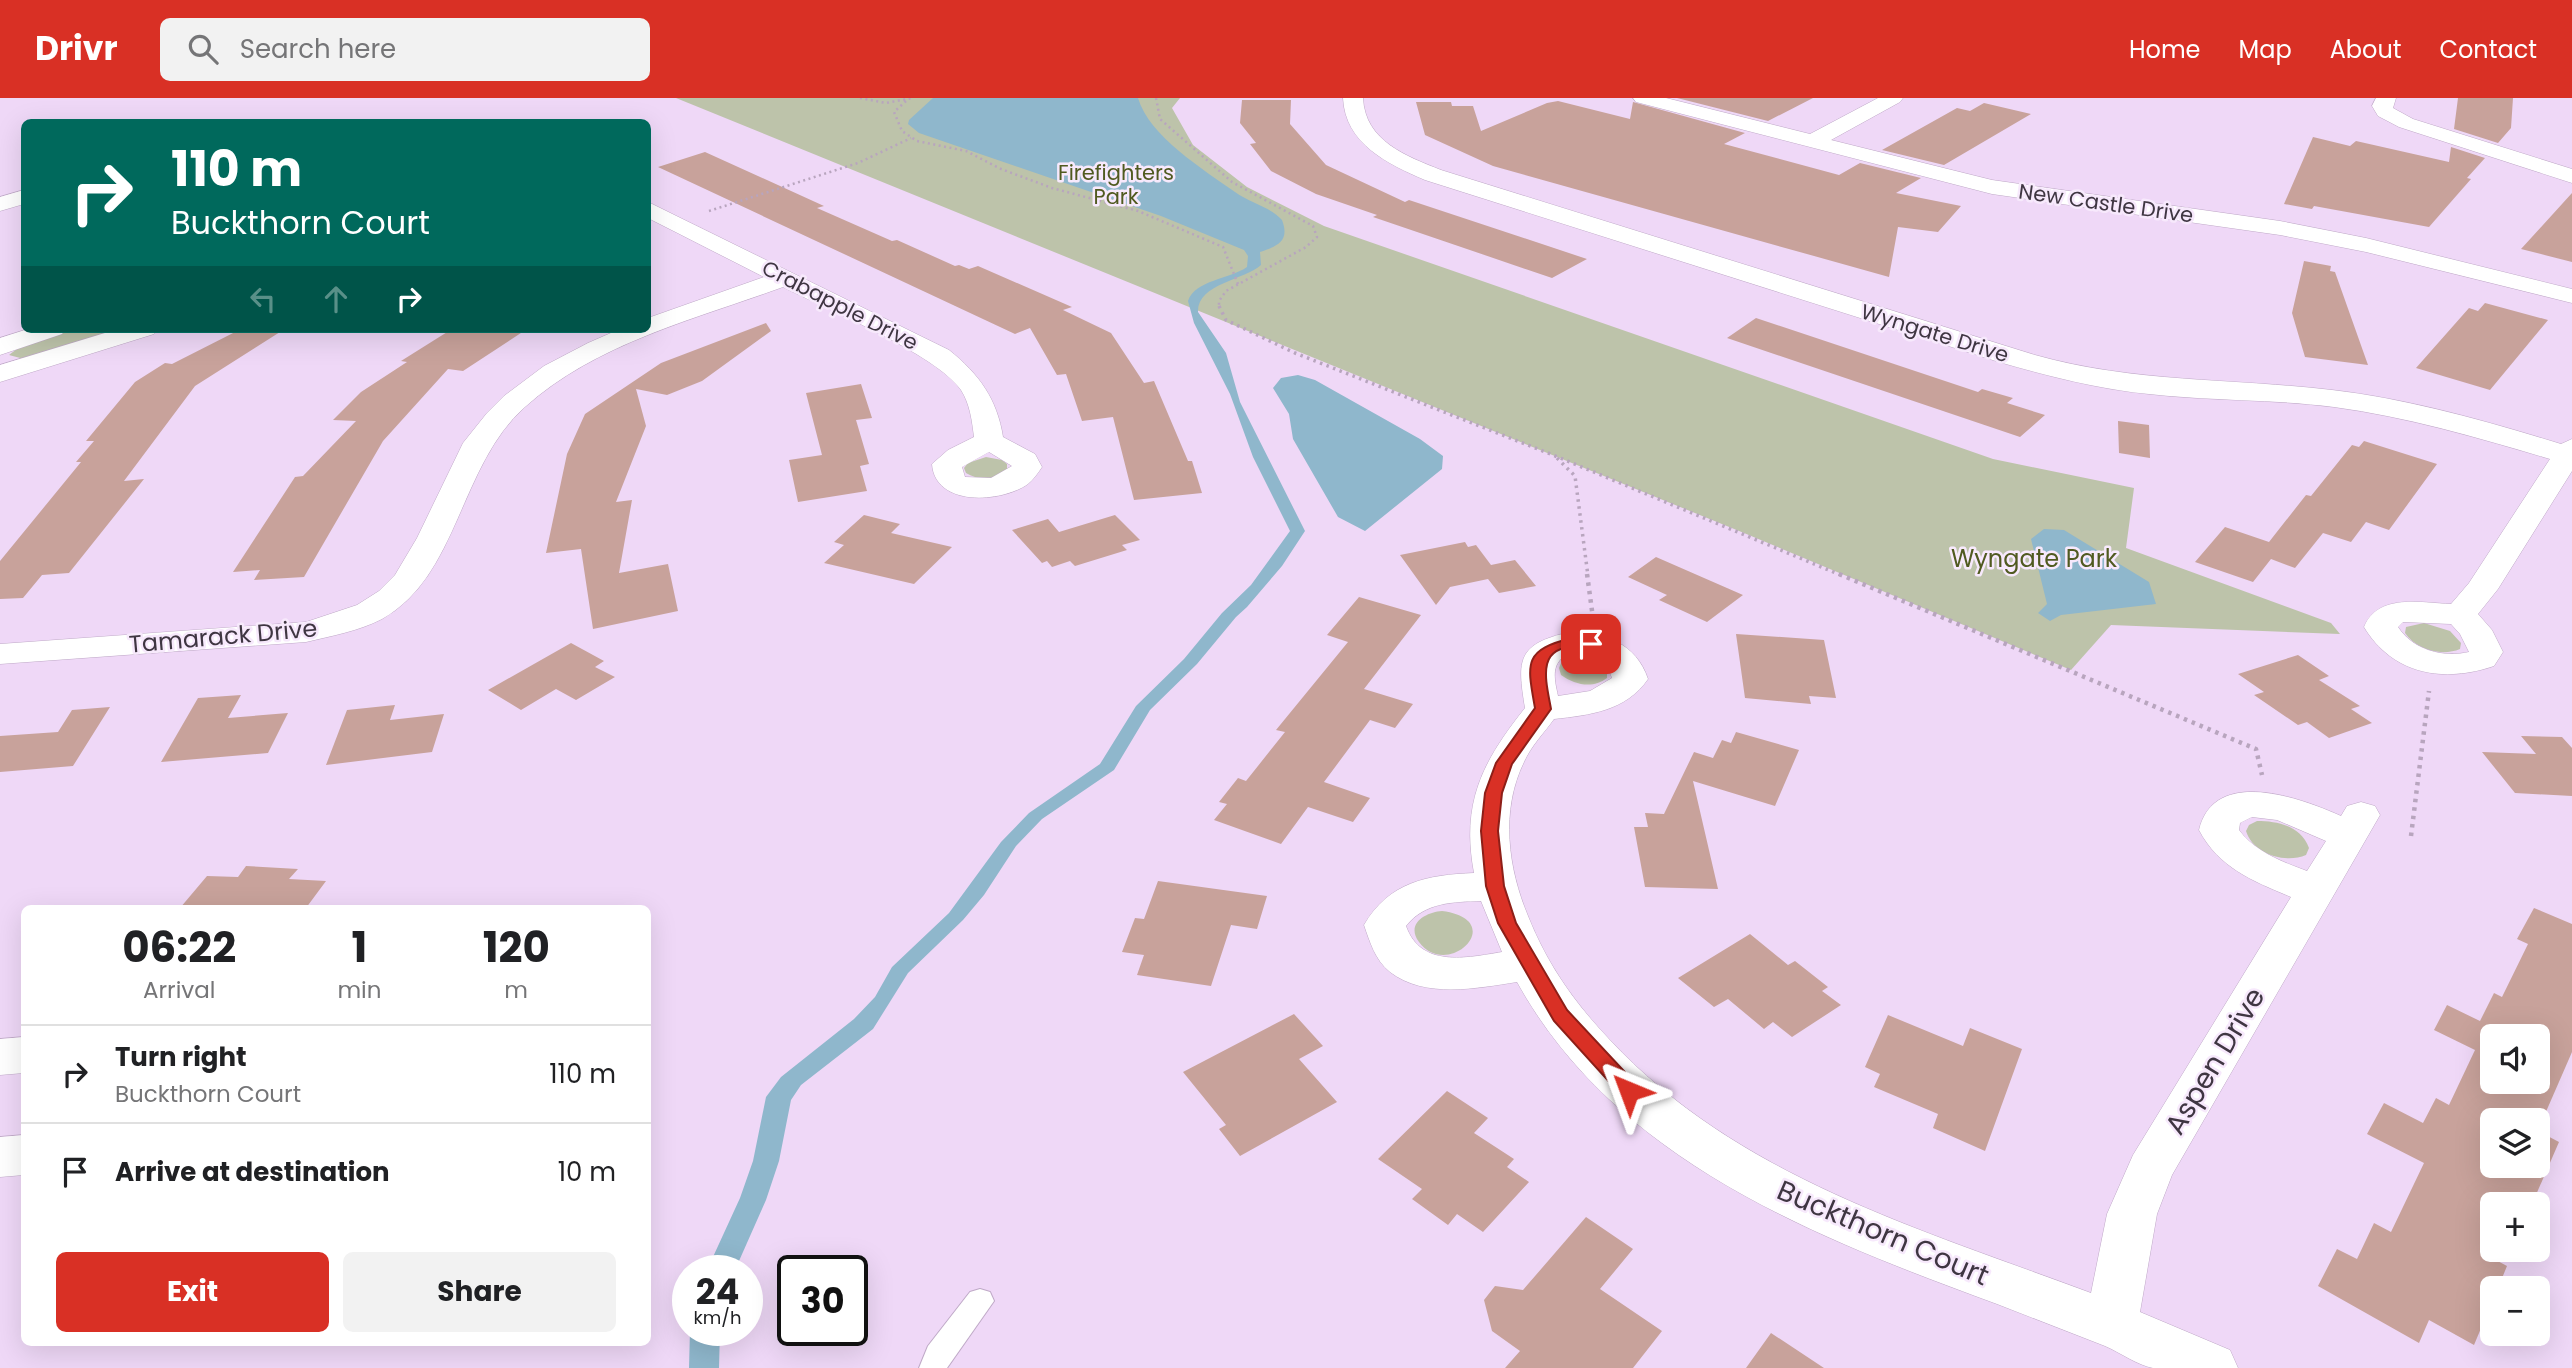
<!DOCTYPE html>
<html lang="en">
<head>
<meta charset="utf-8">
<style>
	:root { --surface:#fff; --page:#f2f2f2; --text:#202124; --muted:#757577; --line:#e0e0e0; --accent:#d93025 }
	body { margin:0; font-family:Poppins,sans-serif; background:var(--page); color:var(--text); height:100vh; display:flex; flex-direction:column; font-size:26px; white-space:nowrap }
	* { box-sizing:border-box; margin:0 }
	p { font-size:23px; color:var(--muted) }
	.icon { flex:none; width:38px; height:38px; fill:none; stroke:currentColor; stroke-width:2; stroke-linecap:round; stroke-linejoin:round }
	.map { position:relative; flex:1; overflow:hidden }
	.details { position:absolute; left:21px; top:807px; width:630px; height:441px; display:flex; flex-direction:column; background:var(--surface); border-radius:10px; box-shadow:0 7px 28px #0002 }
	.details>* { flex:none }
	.guide { position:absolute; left:21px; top:21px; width:630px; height:214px; border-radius:10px; box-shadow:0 7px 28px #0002; background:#00695c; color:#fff; overflow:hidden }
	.controls { position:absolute; left:2480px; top:926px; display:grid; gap:14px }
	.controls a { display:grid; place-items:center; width:70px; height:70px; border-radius:10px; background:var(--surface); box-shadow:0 7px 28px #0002; font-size:35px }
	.speed { position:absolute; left:672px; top:1157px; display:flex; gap:14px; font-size:35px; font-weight:700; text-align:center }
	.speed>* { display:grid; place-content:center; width:91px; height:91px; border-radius:50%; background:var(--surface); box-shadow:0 7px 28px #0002; line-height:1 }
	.speed small { font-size:18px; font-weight:400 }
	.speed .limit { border:4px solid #111; border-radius:10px; background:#fff; color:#111 }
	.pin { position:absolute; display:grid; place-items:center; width:60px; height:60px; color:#fff; margin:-30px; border-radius:14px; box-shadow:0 4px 10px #0006 }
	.me { position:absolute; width:77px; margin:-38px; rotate:316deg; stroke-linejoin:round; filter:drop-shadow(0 0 5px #0008) }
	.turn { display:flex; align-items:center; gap:24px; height:147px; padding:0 35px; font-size:32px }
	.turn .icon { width:91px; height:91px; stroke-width:2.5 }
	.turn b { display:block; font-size:49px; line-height:60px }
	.lanes { display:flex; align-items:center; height:66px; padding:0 35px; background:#0003; justify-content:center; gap:35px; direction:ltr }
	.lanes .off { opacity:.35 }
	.eta { display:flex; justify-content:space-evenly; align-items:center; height:119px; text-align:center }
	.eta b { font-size:42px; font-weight:700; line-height:49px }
	.primary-button { display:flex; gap:14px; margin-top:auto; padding:14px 35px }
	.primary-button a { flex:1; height:80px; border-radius:10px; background:var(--accent); color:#fff; font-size:28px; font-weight:700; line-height:80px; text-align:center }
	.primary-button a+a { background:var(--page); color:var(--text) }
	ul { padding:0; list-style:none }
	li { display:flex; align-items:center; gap:21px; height:98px; padding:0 35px; border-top:2px solid var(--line) }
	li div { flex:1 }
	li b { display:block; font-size:26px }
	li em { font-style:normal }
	header { display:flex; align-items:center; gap:42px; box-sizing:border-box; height:98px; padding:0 35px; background:var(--accent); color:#fff }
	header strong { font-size:33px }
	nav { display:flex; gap:38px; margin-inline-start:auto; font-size:24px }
	.search { width:490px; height:63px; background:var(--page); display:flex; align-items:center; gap:18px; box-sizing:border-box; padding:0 24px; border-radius:10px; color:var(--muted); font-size:26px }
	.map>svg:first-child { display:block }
	.green { fill:#bdc3aa }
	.water { fill:#8fb7cc }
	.building { fill:#c8a29b; fill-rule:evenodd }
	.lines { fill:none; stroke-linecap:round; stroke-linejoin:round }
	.service-casing { stroke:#bfa9c7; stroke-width:2 }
	.minor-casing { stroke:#bfa9c7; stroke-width:1 }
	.path-far2 { stroke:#b8a5be; stroke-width:2.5; stroke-dasharray:2 3.5; stroke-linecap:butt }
	.path-far1 { stroke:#b8a5be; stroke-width:3.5; stroke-dasharray:2.5 4.5; stroke-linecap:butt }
	.path { stroke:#b8a5be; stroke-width:4.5; stroke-dasharray:3.5 5; stroke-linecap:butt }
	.service { fill:#fff; fill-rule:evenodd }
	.minor { fill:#fff; fill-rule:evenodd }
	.route { fill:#d93025; stroke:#8d1f18; stroke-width:2 }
	.labels { text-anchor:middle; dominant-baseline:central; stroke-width:5; stroke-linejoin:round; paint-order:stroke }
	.far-park-label { font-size:21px; fill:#505a20; stroke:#f7e9fc }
	.far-street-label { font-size:21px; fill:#3f3642; stroke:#f7e9fc }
	.park-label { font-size:24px; fill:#505a20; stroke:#f7e9fc }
	.street-label { font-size:24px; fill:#3f3642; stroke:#f7e9fc }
	.near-street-label { font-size:28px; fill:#3f3642; stroke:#f7e9fc }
</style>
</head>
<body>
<header>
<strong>Drivr</strong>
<div class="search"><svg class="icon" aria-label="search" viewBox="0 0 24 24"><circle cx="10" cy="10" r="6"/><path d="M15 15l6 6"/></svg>Search here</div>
<nav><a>Home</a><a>Map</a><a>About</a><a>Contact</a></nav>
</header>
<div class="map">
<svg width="2572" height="1270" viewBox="0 0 2572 1270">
	<rect width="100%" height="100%" fill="#efd8f7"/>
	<!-- green -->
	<path class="green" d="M676,0H1180L1172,10L1193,47L1247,89L1324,128L1993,361L2134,390L2126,450L2331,525L2340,536L2111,527L2071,572L1744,435Z
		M75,231H124L24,261L9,257L22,247Z
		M986,359L1002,362L1007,366V371C996,382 979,383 966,375L964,370L968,365Z
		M2424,525L2450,533L2461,545L2460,551C2441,559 2416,551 2405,535L2406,529Z
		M1580,557L1591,559L1607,568V580C1593,591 1575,587 1561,577L1559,570L1562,563Z
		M2257,723C2278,723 2301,728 2309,750L2306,757C2285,766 2253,756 2246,733L2249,727Z
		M1442,813C1510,822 1448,883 1419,844C1405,825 1427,814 1442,813Z"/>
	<!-- water -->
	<path class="water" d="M933,0H1138C1149,38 1204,72 1235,94C1250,105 1269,108 1282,122C1290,143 1278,148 1260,154L1261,167C1244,182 1197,186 1198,214L1226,255L1240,304L1305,433L1282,468L1247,509L1236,519L1197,566L1150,612L1114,672L1042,721L1016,748L984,797L963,822L908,875L873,931L801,987L791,1002L779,1063L766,1102L735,1172H707L740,1100L753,1063L766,999L781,979L854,921L875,899L892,869L949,815L1001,744L1029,715L1100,666L1136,608L1184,561L1222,515L1251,487L1290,433L1253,359L1230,296L1194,225L1188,203C1195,182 1230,181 1247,169L1248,158L1244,152L1161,118L919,35L908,26L909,22Z
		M1298,277L1315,282L1420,341L1443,358L1442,371L1365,433L1338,419L1293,341L1289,316L1273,290L1281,280Z
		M2044,431L2064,432L2149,484L2156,506L2061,517L2050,523L2038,515L2047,506L2031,441Z
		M690,1232H720L719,1270H689Z"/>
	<!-- building -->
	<path class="building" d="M1677,0H1813L1768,23Z
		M2458,0H2513L2511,30L2498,45L2454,31Z
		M1242,2H1291L1290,26L1326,67L1405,104L1409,102L1587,161L1552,180L1373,119L1377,117L1316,96L1271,73L1250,46L1256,45L1240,25Z
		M1558,3L1630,21L1633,4L1745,35L1724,46L1839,77L1860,65L1921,80L1896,95L1961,108L1938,134L1898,129L1889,179L1493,68L1425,37L1416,4H1451L1452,8H1473L1481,33L1547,5Z
		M1984,5L2031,16L1944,67L1882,52L1957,10L1970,13Z
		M2313,39L2350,48L2356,43L2449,64L2451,49L2485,60L2467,80L2471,81L2429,129L2314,108L2312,111L2284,106Z
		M705,54L824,108L817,110L892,143L897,142L955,168L959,167L969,171L978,168L1072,209L1063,212L1111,235L1144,285L1154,283L1188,363H1192L1202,395L1134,402L1113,319L1082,323L1066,276L1057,277L1030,230L1015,236L658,69Z
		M2572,95V164L2521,151Z
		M2304,163L2331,168L2330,173L2335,174L2368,267L2305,259L2292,215Z
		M2485,205L2548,222L2490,292L2416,270L2469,210L2478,213Z
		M1756,220L1978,294L1982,291L2013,300L2007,305L2045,317L2020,339L1727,240Z
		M766,225L771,233L702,283L667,297L636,291L646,328L616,404L632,402L619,475L668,466L678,513L593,531L581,451L546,455L567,356L585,316L661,265Z
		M241,231H279L280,234L195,288L124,383L144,381L69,475L42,477L23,500L0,501V463L81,364H76L94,343H86L135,284L165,265L172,266Z
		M452,231H527L463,273L448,271L383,343L304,479L254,482L260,472L233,474L295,379L303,378L356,323L333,322L361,294L407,264L401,263Z
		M861,286L872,320L856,322L869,366L860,368L867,393L798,404L789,362L822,357L806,295Z
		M2118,323L2149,327L2150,360L2119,355Z
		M2364,343L2437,366L2389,432L2366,424L2351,444L2323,435L2295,470L2271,461L2253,484L2195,464L2225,429L2269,444L2306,397L2311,398L2352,347L2359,349Z
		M864,417L900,426L891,435L952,449L914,486L824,465L844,447L834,444Z
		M1115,417L1140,442L1122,447L1127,452L1075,468L1070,463L1052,469L1047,463L1042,465L1012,432L1048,421L1059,434Z
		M1465,444L1468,449L1476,447L1491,467L1515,462L1536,488L1499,495L1488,481L1450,489L1436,507L1400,457Z
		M1656,459L1743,497L1707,524L1659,502L1667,497L1628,479Z
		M1359,499L1421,517L1364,591L1413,606L1395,630L1370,622L1324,684L1370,700L1353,724L1308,709L1281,746L1214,722L1227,706L1219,704L1238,680L1246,683L1285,634L1276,632L1348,544L1327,537Z
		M1736,536L1824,542L1836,600L1809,598L1811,606L1745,600Z
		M571,545L604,563L595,569L615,579L576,602L556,591L521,612L488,592Z
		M2298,557L2329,578L2319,582L2360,608L2351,611L2372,625L2329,640L2307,624L2298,627L2254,597L2264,594L2238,576Z
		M241,597L228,620L288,615L268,655L161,664L198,600Z
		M395,607L390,622L444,616L432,654L326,667L347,612Z
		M110,609L73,668L0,674V638L58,634L72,612Z
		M1736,634L1799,652L1775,708L1693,683L1718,791L1645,789L1634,729H1648L1645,715L1664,716L1694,654L1713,660L1722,642L1731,645Z
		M2521,638L2562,639L2572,650V698L2515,695L2482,654L2536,656Z
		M246,768L298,771L289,781L326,783L306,810H180L207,778L238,779Z
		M1158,783L1267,798L1257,831L1231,827L1211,888L1137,877L1144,857L1122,854L1135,820L1144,821Z
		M2534,810L2572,826V954L2538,1032V1022H2492V1068H2538V1033L2559,1044L2532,1106H2492V1160L2507,1168L2498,1190H2492V1204L2474,1247L2429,1222L2419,1245L2318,1188L2337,1151L2357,1161L2374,1125L2391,1134L2424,1065L2367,1036L2384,1005L2423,1025L2436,1000L2449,1007L2475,952L2434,932L2447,907L2480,923L2494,895L2502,899L2528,846L2517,841ZM2492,938H2538V984H2492Z
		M1750,836L1788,867L1795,863L1828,889L1822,893L1841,907L1792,939L1773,924L1764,931L1728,901L1714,909L1678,880Z
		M1294,916L1323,948L1299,961L1337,1004L1240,1058L1219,1031L1226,1027L1183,974Z
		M1888,917L1963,948L1970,930L2022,951L1985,1053L1933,1030L1938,1016L1874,989L1880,976L1865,969Z
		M1447,993L1488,1020L1474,1035L1514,1061L1507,1069L1529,1084L1483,1134L1457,1116L1448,1127L1412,1101L1422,1091L1378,1061Z
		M1586,1119L1633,1151L1600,1191L1662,1233L1633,1270H1505L1520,1253L1492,1233L1484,1202L1495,1188L1523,1192Z
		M1771,1235L1824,1270H1746Z"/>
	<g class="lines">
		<!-- service casing -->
		<g class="service-casing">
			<path id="service" d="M980,1191L990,1194L994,1203L947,1270H919L928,1248L970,1194Z"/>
		</g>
		<!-- minor casing -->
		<g class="minor-casing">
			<path id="minor" d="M1343,0H1363C1365,43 1406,58 1441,72L2035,257C2135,285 2230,280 2332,292C2409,301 2486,323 2561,346L2572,341V373L2498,491L2478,516L2492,532L2503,554L2494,568C2444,585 2393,577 2364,529C2378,495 2421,505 2451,506L2469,485L2550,361C2479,340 2408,319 2334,309C2272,301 2210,303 2149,296C2098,291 2048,278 1999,264L1425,82C1388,66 1345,46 1343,0ZM2403,524L2451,526L2460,536L2469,554C2443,560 2413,552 2398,529Z
				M1633,0H1666L1810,36L1878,0H1903L1900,4L1831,42L1992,82L2280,123L2366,140L2572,191V205L2366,154L2280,137L1992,96L1636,4Z
				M2376,0H2396L2393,10L2413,21L2572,71V85L2399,29L2378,18L2372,8Z
				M24,92V106L0,113V99Z
				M648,104L949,252C979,276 997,301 1003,339L1035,356L1042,369C1038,375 1033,382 1028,386C1001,405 935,409 932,366L948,352L974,339C972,323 970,306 961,292C936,256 826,211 783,189C696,221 596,245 525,309C459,367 459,478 382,521C359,533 331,538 306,544L0,566V546L306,524L357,507L379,493L395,477L417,440L463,345L487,315L504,298L544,268L588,245L620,231H648V220L764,179L648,120ZM989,354L1012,368L991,380L965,379L962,369Z
				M28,231H66L62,236L0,257V240Z
				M118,231H158L154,236L0,284V267Z
				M1570,534C1605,535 1636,545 1648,581C1626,613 1590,617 1554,621C1544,635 1531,648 1524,664C1500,713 1508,770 1528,818C1547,866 1574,904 1609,941C1737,1079 1920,1131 2091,1195L2107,1116L2133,1057L2291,799C2253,783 2219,770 2199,732C2214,668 2301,700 2341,718L2347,708L2361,704L2375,708L2380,717L2172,1077L2157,1116L2140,1214L2230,1252L2238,1270C2214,1270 2175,1270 2153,1270C2137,1267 2121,1255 2105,1248C2069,1234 2033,1220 1997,1206C1815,1139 1616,1063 1517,884C1478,890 1425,901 1390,874C1375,862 1370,844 1364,827C1389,784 1427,777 1474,775C1461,705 1482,664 1525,610C1517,561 1517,546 1570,534ZM1570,555C1589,555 1606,559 1612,580L1590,593L1558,598C1554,580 1550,564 1570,555ZM2252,719L2277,722L2326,743L2307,773C2283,764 2255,754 2239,732L2240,725ZM1481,803L1502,854C1466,860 1421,870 1406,828C1425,804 1453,804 1481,803Z
				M24,939V975L0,977V941Z
				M24,1037V1077L0,1079V1039Z"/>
		</g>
		<!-- path-far2 -->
		<path class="path-far2" d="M860,0L886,5L912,0
			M1156,0L1160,21L1232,84L1313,128L1317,139L1306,149L1226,193L1219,203V209
			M906,3L894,14L902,33L917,43L966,53L1001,71L1052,90L1138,113L1223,149L1238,186
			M709,113L858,65L911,40"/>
		<!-- path-far1 -->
		<path class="path-far1" d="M1219,208L1226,222L1295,255L1553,357L1843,478
			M1557,360L1575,378L1588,478"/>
		<!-- path -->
		<path class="path" d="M1587,476L1593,520
			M1839,476L2256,651L2262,677
			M2411,738L2429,593"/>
		<!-- service -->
		<use href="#service" class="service"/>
		<!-- minor -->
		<use href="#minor" class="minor"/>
	</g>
	<!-- route -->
	<path class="route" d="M1572,540L1591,541L1598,546C1592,552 1586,550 1578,549C1535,547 1546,583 1551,611L1512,666L1502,695L1498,733L1504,788L1516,825L1567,912L1637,987L1639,993L1637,998L1629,1001L1622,998L1554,923L1498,825L1486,788L1481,733L1485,695L1496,665L1535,610C1527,565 1523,552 1572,540Z"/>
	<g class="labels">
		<!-- far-park labels -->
		<g class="far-park-label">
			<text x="1116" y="74">Firefighters<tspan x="1116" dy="24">Park</tspan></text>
		</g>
		<!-- far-street labels -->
		<g class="far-street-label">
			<text transform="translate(2106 105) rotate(8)">New Castle Drive</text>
			<text transform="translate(840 207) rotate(27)">Crabapple Drive</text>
			<text transform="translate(1935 235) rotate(17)">Wyngate Drive</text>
		</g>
		<!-- park labels -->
		<g class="park-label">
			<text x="2034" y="460">Wyngate Park</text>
		</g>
		<!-- street labels -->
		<g class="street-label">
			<text transform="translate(223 538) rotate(-5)">Tamarack Drive</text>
		</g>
		<!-- near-street labels -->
		<g class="near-street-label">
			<text transform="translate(2215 963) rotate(-59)">Aspen Drive</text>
			<text transform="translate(1883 1135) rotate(23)">Buckthorn Court</text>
		</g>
	</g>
</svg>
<div class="controls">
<a><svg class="icon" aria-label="sound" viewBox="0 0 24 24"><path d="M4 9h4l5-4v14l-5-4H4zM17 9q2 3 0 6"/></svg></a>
<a><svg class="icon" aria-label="layers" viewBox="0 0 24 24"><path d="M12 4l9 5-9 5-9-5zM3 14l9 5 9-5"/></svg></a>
<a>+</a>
<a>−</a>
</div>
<div class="speed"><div>24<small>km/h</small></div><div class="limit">30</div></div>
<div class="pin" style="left:1591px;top:546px;background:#d93025"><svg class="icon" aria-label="arrive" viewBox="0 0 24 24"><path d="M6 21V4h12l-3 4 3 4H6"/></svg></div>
<svg class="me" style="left:1629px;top:993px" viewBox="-20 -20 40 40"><path d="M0-17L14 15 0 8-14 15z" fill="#d93025" stroke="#fff" stroke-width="4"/></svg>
<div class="guide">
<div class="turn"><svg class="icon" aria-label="right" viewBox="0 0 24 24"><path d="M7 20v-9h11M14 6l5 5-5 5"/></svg><div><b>110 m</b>Buckthorn Court</div></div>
<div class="lanes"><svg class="icon off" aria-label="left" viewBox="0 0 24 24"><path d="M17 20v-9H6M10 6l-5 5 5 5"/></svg><svg class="icon off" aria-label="ahead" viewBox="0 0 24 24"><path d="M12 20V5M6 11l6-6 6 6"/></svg><svg class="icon" aria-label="right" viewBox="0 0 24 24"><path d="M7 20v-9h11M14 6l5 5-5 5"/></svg></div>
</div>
<section class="details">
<div class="eta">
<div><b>06:22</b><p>Arrival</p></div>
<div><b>1</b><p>min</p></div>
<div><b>120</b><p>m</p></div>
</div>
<ul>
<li><svg class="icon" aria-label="right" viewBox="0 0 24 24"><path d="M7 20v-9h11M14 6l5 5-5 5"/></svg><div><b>Turn right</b><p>Buckthorn Court</p></div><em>110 m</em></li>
<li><svg class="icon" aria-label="arrive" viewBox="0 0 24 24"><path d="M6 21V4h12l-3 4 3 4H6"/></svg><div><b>Arrive at destination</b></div><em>10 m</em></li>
</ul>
<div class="primary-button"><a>Exit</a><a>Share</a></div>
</section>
</div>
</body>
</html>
